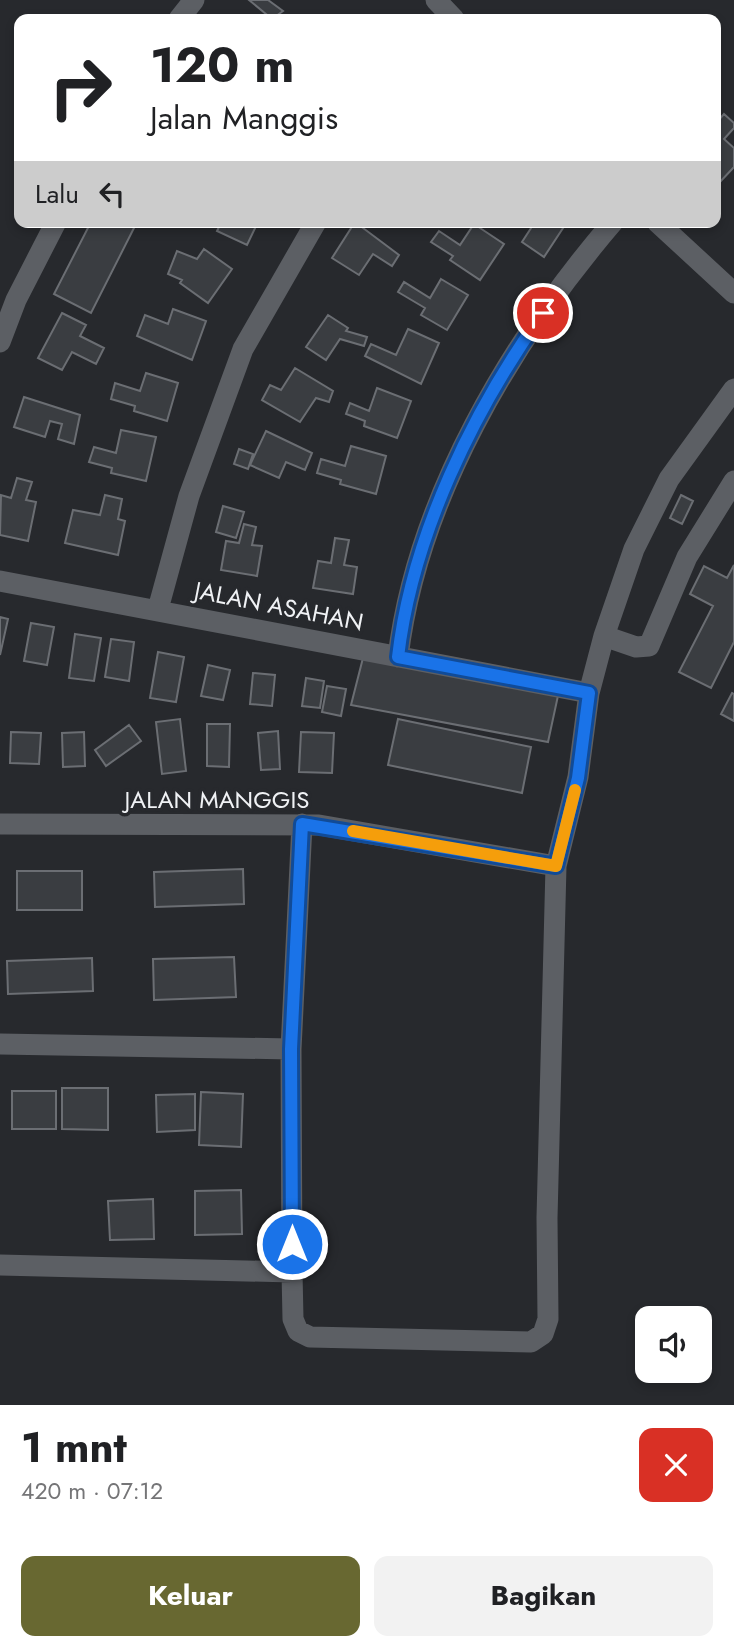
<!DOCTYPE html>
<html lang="id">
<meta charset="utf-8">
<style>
body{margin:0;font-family:Jost,sans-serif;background:#f2f2f2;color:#202124;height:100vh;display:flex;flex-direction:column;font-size:26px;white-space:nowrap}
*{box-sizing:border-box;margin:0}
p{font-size:23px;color:#757577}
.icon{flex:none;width:38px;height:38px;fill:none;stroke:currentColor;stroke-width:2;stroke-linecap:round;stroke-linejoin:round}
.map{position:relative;height:1405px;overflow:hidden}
.details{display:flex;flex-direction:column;background:#fff;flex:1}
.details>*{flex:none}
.guide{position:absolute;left:14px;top:14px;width:707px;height:214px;border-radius:14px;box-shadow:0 4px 10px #0003;background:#fff;color:#202124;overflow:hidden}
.fabs{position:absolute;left:635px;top:1306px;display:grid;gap:14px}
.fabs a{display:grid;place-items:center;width:77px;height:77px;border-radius:14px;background:#fff;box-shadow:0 4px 10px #0003;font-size:35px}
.pin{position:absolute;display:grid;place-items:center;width:60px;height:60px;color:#fff;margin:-30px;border:4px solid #fff;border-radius:50%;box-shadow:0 2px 7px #0007}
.me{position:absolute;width:77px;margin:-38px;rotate:0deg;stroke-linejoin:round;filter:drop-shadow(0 0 5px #0008)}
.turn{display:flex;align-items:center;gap:24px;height:147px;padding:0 21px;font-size:32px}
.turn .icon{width:91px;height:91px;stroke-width:2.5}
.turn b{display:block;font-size:49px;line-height:60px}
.then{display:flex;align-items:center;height:66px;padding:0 21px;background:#0003;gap:14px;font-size:26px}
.round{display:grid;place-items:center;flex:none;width:74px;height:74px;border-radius:14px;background:#f2f2f2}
.head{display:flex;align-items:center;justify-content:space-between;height:119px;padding:0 21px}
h1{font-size:42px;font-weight:700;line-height:52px}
.primary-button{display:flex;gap:14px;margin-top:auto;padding:14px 21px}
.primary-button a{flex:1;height:80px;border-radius:14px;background:#686831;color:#fff;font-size:28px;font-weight:700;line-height:80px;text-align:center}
.primary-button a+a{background:#f2f2f2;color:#202124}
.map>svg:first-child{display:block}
.building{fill:#3a3d41;stroke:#6b6e73;stroke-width:2}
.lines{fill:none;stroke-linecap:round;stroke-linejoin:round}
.minor{stroke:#5c5f64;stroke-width:21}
.route-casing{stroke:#114b97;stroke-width:18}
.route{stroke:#1a73e8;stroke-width:12}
.slow{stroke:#f59e0b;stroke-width:12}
.labels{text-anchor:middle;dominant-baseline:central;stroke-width:7;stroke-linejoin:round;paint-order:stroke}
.street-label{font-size:24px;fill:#f0f2f5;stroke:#27292d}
</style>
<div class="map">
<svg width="734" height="1405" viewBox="0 0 734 1405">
<rect width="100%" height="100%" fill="#27292d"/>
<!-- building -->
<path class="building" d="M249,0h19l15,11 -11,8z
M724,114l10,9v5l-10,11 10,9v19l-15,16 -3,-3v-57z
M91,222h46l-46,91 -37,-19z
M208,222h50l-11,23 -30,-14 2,-4z
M355,222l44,33 -7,11 -19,-12 -14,21 -27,-17z
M535,222h32l-23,35 -22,-15z
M474,224l30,20 -24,36 -30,-20 3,-4 -22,-14 8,-11 21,14z
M204,249l28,20 -24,34 -28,-20 2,-3 -14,-6 9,-23 20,8z
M441,279l27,16 -21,35 -26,-15 4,-7 -27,-16 6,-10 26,16z
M173,309l33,12 -14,39 -55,-24 8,-21 23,9z
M62,313l24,12 -6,11 24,12 -8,16 -24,-12 -10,18 -24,-12z
M328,315l20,13 -2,3 21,6 -3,9 -24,-7 -14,21 -20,-13z
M408,329l31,14 -18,41 -56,-28 6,-12 25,11z
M295,368l38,23 -4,11 -13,-4 -16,24 -38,-22 8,-15 11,5z
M146,373l32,10 -11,38 -33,-10 1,-5 -24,-7 4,-16 25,8z
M377,388l34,13 -14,37 -33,-12 1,-5 -19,-7 4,-11 19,8z
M24,397l56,18 -6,29 -16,-5 4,-15 -12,-3 -5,16 -31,-10z
M121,430l35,7 -10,44 -35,-8 1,-5 -23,-6 5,-15 22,6z
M266,431l46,22 -7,17 -19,-8 -7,16 -29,-13z
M351,446l35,10 -10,38 -36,-10 1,-4 -24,-7 4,-14 24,7z
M239,449l14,5 -5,15 -14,-5z
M17,478l15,4 -6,18 10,2 -8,39 -28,-6 1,-40 10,3z
M105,495l17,4 -4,20 7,2 -7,34 -53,-12 8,-33 27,5z
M681,495l12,6 -11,23 -12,-6z
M223,506l21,6 -8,26 -20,-6z
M244,524l12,3 -4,18 10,1 -5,30 -36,-6 5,-29 13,2z
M335,538l14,2 -5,25 13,2 -4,27 -40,-6 5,-27 13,2z
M734,565v77l-23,46 -32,-16 34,-66 -23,-12 14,-28 23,12z
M0,617l8,2 -8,36z
M31,623l23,4 -7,38 -23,-4z
M75,634l26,4 -7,43 -25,-3z
M111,639l23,3 -5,39 -24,-4z
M158,652l26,5 -8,45 -26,-4z
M364,654l195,37 -11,51 -197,-37z
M208,665l22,5 -7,30 -22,-4z
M253,673l22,2 -3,31 -22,-2z
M306,678l18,3 -4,27 -18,-2z
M327,686l19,3 -5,27 -19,-4z
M732,693l2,1v27l-13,-7z
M180,719l6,52 -24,3 -6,-52z
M398,719l133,28 -9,46 -134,-28z
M207,724h23l-1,43 -22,-1z
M129,725l12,16 -35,25 -11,-16z
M278,731l2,38 -19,1 -3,-37z
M11,732l30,1 -2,31 -29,-1z
M84,732l1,34 -22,1 -1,-34z
M301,732l33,1 -2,40 -33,-1z
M243,869l1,35 -89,3 -1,-35z
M17,871h65v39h-65z
M234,957l2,40 -82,3 -1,-41z
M92,958l1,33 -85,3 -1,-33z
M62,1088h46v42l-46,-1z
M12,1091h44v38h-44z
M201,1092l42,2 -2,53 -42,-2z
M195,1094v36l-38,2 -1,-37z
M241,1190l1,44 -47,1v-44z
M153,1199l1,40 -44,1 -2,-39z"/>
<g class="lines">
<!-- minor -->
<path class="minor" d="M436,0l18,19
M179,19l15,-19
M657,222l77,71
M0,342l16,-42 40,-78
M0,581l589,112
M158,609l31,-113 54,-147 73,-127
M604,636l32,11 13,-1 38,-89 47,-76
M398,657c19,-158 113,-316 215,-435
M0,824l319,1 237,41
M302,824l-11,225 1,223 1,47 5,12 12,6 221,5 12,-8 5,-15 -1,-101 9,-352 22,-89 11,-84 15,-57 30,-87 35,-70 65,-90
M0,1044l291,5
M0,1265l292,7"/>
</g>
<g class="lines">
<defs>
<path id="route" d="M292,1244l-1,-195 11,-225 254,42 22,-88 11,-85 -191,-36c14,-121 75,-246 145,-344"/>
</defs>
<!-- route casing -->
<use href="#route" class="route-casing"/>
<!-- route -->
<use href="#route" class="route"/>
<!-- slow -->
<path class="slow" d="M353,831l203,35 19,-76"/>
</g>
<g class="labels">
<!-- street labels -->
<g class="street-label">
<text transform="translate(279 606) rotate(11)">JALAN ASAHAN</text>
<text x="217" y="799">JALAN MANGGIS</text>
</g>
</g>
</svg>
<div class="fabs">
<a><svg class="icon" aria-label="sound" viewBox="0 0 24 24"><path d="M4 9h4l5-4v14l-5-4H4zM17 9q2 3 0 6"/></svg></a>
</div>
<div class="pin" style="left:543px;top:313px;background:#d93025"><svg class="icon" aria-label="arrive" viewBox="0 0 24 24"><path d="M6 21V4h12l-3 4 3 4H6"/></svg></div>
<svg class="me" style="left:292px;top:1244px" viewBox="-20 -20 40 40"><circle r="17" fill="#1a73e8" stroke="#fff" stroke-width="3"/><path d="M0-11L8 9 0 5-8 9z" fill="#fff"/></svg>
<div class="guide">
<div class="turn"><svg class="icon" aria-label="right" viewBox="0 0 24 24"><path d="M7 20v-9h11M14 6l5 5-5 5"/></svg><div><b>120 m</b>Jalan Manggis</div></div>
<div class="then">Lalu<svg class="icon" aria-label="left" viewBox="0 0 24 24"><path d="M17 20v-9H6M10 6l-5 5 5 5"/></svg></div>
</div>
</div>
<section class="details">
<div class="head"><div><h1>1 mnt</h1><p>420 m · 07:12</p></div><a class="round" style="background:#d93025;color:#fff"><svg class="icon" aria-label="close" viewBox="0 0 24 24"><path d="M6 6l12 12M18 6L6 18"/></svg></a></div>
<div class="primary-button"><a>Keluar</a><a>Bagikan</a></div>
</section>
